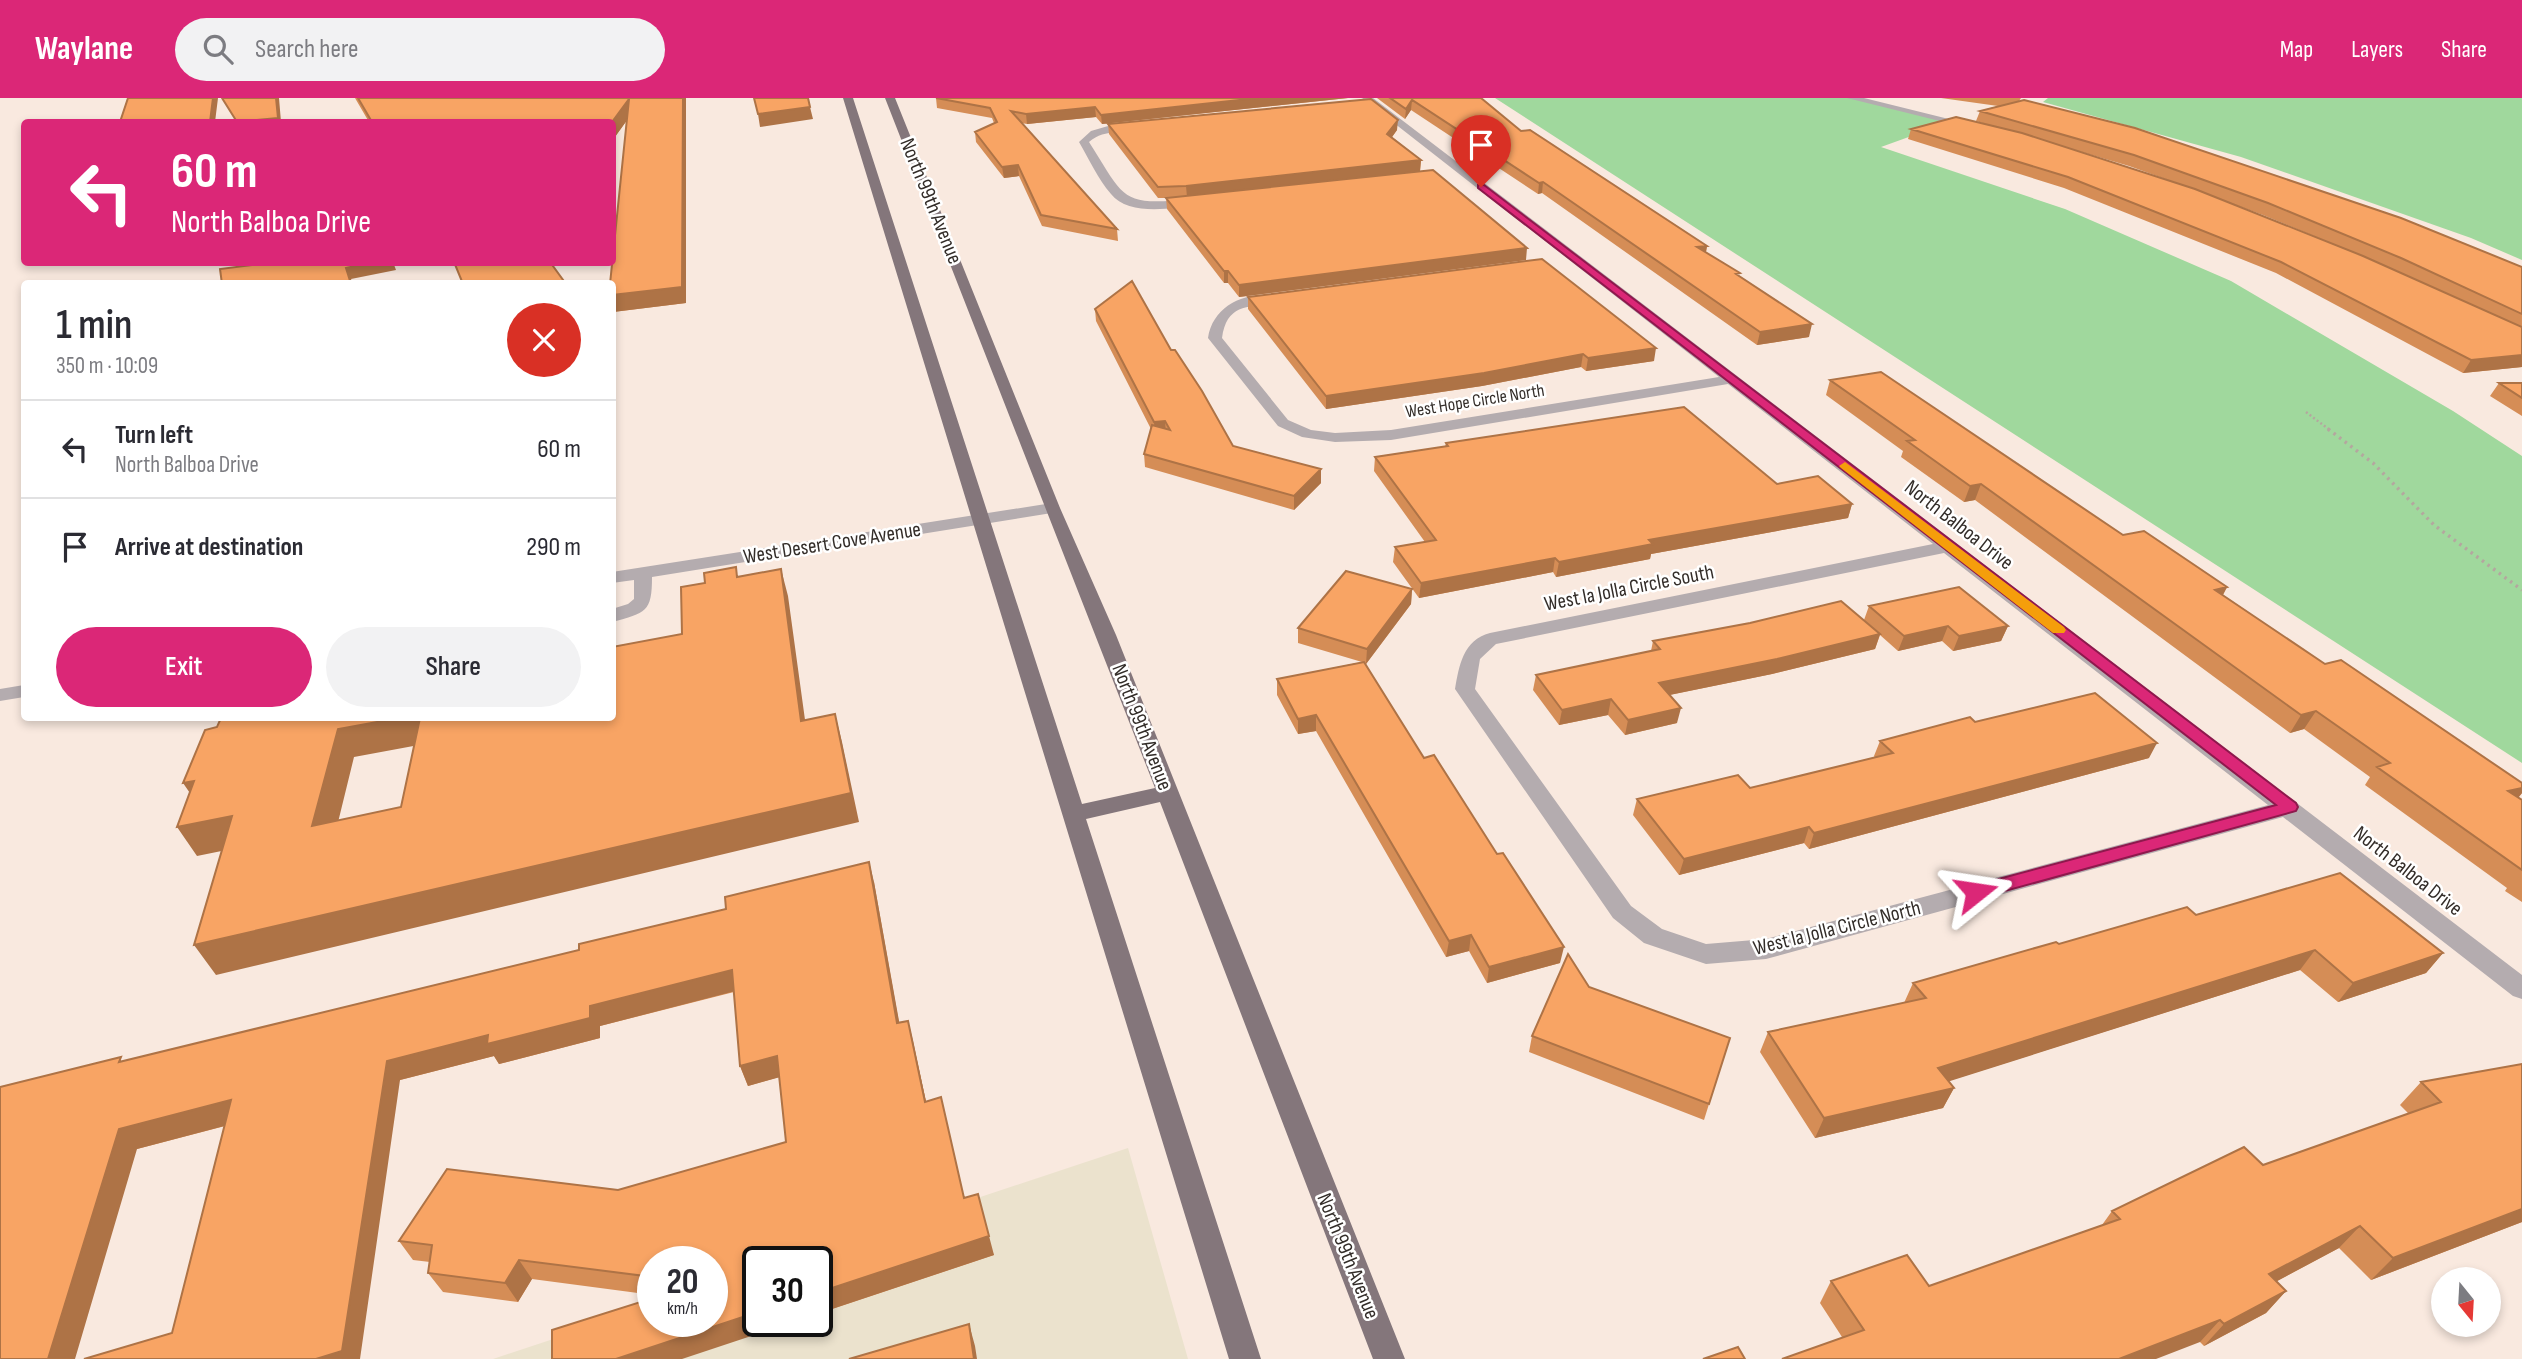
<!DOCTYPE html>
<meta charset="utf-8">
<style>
body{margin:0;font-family:"Sofia Sans Condensed",sans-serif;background:#f2f2f3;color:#2b2b33;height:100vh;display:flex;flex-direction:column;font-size:26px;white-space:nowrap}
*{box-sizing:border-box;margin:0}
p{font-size:23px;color:#7c7c81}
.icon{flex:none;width:38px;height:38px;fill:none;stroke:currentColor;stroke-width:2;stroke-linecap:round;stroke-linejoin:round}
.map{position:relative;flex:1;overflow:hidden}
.side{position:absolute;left:21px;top:182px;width:595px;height:441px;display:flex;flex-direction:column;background:#fff;border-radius:7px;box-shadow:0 4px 10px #0003}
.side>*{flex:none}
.top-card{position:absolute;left:21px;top:21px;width:595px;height:147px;border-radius:7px;box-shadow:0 4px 10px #0003;background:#db2777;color:#fff;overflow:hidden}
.needle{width:46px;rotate:162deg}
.controls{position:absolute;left:2431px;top:1169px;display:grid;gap:14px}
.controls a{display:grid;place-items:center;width:70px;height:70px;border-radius:50%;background:#fff;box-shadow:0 4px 10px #0003;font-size:35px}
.speed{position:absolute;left:637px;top:1148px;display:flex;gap:14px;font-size:35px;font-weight:700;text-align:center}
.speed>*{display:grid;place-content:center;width:91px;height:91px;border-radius:50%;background:#fff;box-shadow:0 4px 10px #0003;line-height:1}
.speed small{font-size:18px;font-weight:400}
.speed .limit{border:4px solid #111;border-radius:10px;background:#fff;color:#111}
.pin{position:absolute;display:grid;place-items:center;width:60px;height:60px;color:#fff;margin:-72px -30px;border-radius:50% 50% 50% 0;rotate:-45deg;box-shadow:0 0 7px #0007}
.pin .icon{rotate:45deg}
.me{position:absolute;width:77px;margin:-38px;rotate:75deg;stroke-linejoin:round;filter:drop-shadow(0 0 5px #0008)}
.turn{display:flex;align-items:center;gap:24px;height:147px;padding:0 35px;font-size:32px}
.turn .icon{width:91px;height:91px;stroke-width:2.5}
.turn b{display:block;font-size:49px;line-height:60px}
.round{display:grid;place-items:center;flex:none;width:74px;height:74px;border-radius:37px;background:#f2f2f3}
.head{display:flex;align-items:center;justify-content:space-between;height:119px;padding:0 35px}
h1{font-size:42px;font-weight:600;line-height:52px}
.button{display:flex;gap:14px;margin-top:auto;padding:14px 35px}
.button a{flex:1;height:80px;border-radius:42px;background:#db2777;color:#fff;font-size:28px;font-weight:600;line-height:80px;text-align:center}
.button a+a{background:#f2f2f3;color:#2b2b33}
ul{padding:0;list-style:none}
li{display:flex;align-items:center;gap:21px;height:98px;padding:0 35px;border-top:2px solid #e1e1e2}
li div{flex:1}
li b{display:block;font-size:26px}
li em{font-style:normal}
header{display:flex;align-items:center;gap:42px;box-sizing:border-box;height:98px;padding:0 35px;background:#db2777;color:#fff}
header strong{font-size:33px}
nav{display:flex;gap:38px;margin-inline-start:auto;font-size:24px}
.search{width:490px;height:63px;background:#f2f2f3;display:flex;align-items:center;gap:18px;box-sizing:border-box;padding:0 24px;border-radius:38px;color:#7c7c81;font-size:26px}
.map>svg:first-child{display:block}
.medical{fill:#ebe2cd}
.green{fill:#a0d89d}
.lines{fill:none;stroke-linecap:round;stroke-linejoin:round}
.path-far1{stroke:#b4a79f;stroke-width:2.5;stroke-dasharray:2 2.5;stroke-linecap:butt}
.path{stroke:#b4a79f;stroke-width:3.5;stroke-dasharray:2.5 4.5;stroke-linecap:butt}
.minor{fill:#b4acaf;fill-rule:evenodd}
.major{fill:#84767b;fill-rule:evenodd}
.wall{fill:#d58d56;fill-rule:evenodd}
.shaded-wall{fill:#ae7346}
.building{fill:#f8a464;stroke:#ae7346;stroke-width:2}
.route{fill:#db2777;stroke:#8e194d;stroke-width:2}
.slow{fill:#f59e0b}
.labels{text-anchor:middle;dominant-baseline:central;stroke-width:5;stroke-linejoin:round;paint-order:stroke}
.far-street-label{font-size:18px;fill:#332d29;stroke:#fff}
.street-label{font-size:21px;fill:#332d29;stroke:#fff}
</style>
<header>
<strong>Waylane</strong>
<div class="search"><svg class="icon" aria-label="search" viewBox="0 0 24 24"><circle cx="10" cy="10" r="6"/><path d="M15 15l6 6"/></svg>Search here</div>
<nav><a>Map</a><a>Layers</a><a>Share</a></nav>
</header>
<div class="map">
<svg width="2522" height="1261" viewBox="0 0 2522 1261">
<rect width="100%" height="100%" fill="#f9e9df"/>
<!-- medical -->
<path class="medical" d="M1128,1050l60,211h-695l160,-53v15h164v-59h-32z"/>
<!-- green -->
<path class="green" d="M1495,0h357l101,23 -72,26 184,62 166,72 222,130 69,45v307z
M2048,0h474v162l-51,-22 -230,-81 -198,-55z"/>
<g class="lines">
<!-- path-far1 -->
<path class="path-far1" d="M2306,314l25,19"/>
<!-- path -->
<path class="path" d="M2328,331l45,34 61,62 88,65"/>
<!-- minor -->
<path class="minor" d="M1362,0h11l1149,877v24l-9,-3 -230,-179 -517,142 -60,5 -62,-21 -31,-25 -158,-229c4,-23 8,-49 35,-56l443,-89 -205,-160 -337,56 -56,2 -33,-5 -24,-11 -70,-88c5,-34 40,-48 72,-42v6c-29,6 -53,-1 -58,36l66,82 23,10 24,3 56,-3 328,-53zM1944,455l324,252 -502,134 -60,5 -44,-15 -31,-23 -156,-217 5,-30 16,-15z
M1847,0h17l113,28 -5,3z
M1115,26l22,-1 5,3c-16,10 -36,1 -53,16 37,58 31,64 103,57l6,3 -2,2c-23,5 -68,12 -85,-10 -13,-15 -22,-35 -32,-52l12,-11z
M1052,405l8,5 -2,4 -406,65c0,35 -6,36 -40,45v-13l16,-5 6,-5v-19l-22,3v-11z
M24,587v12l-24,4v-12z"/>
<!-- major -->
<path class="major" d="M843,0h10l229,706 73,-16 -270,-690h10l165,410 56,127 289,724h-32l-213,-557 -74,17 175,540h-32z"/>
</g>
<!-- wall -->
<path class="wall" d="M355,0h331v205l-73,9 -1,-28 15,-164 -15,21v-19h-243z
M936,0h412l-246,26 -6,-7 -69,7 -6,-1 96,106 1,12 -76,-15 -23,-50 -15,2 -28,-36 -1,-10 19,-9 -2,-5 -55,-10z
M1377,0h104l40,33 186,115 -1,6 33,24 70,61 -52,8 -215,-152 -4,1 -127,-84 -6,9z
M1941,0h80l-2,3 503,166v100l-59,6 -187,-100 -212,-85 -156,-49 3,-10 88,-1 -23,-7 4,-10 18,-5zM2058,47l71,21 59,21zM2203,95l60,22 63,26z
M1108,26l289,6 -5,7 29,23 -1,11 106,89 -287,37 -11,-14h-4l-57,-74 -1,-11h2h-10l-49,-64z
M1248,199l406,64 -68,10 -5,-4 -99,19 -156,23 -78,-100z
M1095,211l76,41 62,96 88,37 -27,27 -149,-43 -1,-13 7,-25 -55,-108z
M1830,282l293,155 104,52 -4,8 102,69 197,129 -4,5 4,2v102l-17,-11 2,-3 -142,-103 5,-8 -66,-48 -14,4 -315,-233 -11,2 -63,-45 2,-6 -77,-56z
M2499,285h23v33l-32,-20z
M1446,345l331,41 75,20 -4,14 -197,36 -1,5 -94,18 -3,-5 -134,26 -26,-36 2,-15 30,-5 -51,-71 1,-14 70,-10z
M1412,491l-1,15 -45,60 -2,-1 60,95 136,205 -73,20 -18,-32 -23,6 -130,-226 -18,3 -21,-39v-16l85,-17 -64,-19v-15z
M1869,508l139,20 -7,15 -48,10 -11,-10 -44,10 -18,-16 -5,14 -103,25 -103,21 8,28 -52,12 -17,-20 -49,10 -26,-35 3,-15 115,-24 2,-10 211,-21z
M1975,624l174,36 -340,91 -5,-6 -125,32 -46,-60 4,-16 113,-11 125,-30 -1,-2 6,-15z
M874,784l25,141 9,-2 18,80 38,97 30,57 -177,59v-52l-105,59v-59h-59v33l-121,-16 -14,23 -75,-10 -15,-19 2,-11 -17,-2 -14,-19 219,-51 168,-48 -7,-65 -31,9 -8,-20 -6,-74 -134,34v12l-101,26 -5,-8 -94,24 -228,253 53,-207 -88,23 -13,-88z
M2196,817l247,38 -17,20 -88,29 -38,-32 -352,111 6,7 -11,20 -128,30 -55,-86 8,-20 136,-29 9,-20 146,-39z
M1589,889l120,117 -5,16 -175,-68 3,-16z
M2522,966v158l-151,58 -32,-32 -62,33 9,10 -20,22 -62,33 -4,-4 -358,-5 -22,-34 11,-22 98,5 173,-61 10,-14 151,-46 146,-51 -9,-9 21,-23z"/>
<!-- shaded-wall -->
<path class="shaded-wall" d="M213,0h5l-3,24h-5z
M276,0h3l2,24h-40z
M683,0h3v205l-73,9 -1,-17z
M1258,0h90l-246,26 -1,-9z
M629,1l4,13 -21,29v-19z
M1412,2l-1,10 -6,9 1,-10z
M810,9l3,12 -53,8 -2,-13z
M1095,9l1,10 -69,7 -1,-10z
M1398,22l-1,10 -10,14v-10z
M1421,62l-1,11 -233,26 -1,-11z
M1018,67l1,11 -15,2 -2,-11z
M1543,84l-1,11 -4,1 1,-11z
M1707,148l-2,11 -8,-10z
M1527,150l-1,12 -287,37v-12z
M373,164h20l3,8 -45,9 2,5h-2l-5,-16z
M1224,173h4v12h-4z
M1812,226l-3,13 -52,8 3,-13z
M1656,250l-2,13 -68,10 2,-13z
M1583,256l-2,13 -99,19 -156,23v-13z
M2522,257v12l-59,6 8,-13z
M1165,323l1,13 -11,2 -1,-14z
M1321,371v14l-27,27v-14z
M1981,386l-6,16 -11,2 6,-16z
M1852,406l-4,14 -197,36 -1,5 -94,18 3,-15 90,-22z
M1555,460l-2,14 -134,26 2,-15z
M781,471l7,27 21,153 -8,-28z
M2227,489l-9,17 -3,-14z
M1412,491l-1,15 -45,60 1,-15z
M1948,528l-6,15 -44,10 6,-15z
M2008,528l-7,15 -48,10 6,-15z
M1880,536l-5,15 -103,25 -117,24 4,-15z
M1611,601l-3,16 -49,10 3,-15z
M1681,610l-4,15 -52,12 3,-15z
M2316,613l-12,18 -14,4 11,-18z
M835,616l7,28 17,80 -643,153 -22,-30z
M1316,617v16l-18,3v-15z
M399,620h23l13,24 -81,15 -24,98 -18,-29 26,-97z
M2157,645l-8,15 -340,91 5,-16z
M194,683l9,31 -20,-29z
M2522,690v5l-9,11 -5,-13z
M232,718l19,29 -54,11 -20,-29z
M1809,729l-5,16 -125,32 5,-16z
M869,764l5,20 29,161 -6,-20z
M1471,837l-2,16 -23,6 3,-16z
M1564,849l-4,16 -73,20 2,-16z
M2315,852l-15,20 -372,118 10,-20z
M2443,855l-17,20 -88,29 15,-19z
M732,872l7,20 -139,36v12l-101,26 -5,-8 -94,24 -40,279h-44l71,-298 203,-55z
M908,923l5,20 17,80 -5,-19z
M777,958l7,20 -36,10 -8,-20z
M1954,990l-11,20 -128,30 9,-20z
M231,1002l16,20 -110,29 -62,210h-27l71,-230z
M2522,1111v13l-151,58 22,-22z
M2360,1128l-21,22 -90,48 20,-22z
M989,1138l5,19 -177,59v-21z
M519,1162l13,19 -14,23 -13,-19z
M2286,1193l-20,22 -62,33 20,-22z
M758,1214v9h38l-114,38h-66z
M2220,1222l-20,22 -44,17h-37z
M969,1226l6,22 2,13h-3z"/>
<!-- building -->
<path class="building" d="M128,0h85l-3,24h-90z
M222,0h54l2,20 -41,4z
M358,0h325l-1,189 -70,8v-11h-2l19,-185 -17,23h-240z
M754,0h54l2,9 -52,7z
M936,0h322l-157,17 -6,-8 -69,7 -15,-3 106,118 -76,-14 -23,-50 -16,2 -27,-35 22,-10 -7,-14z
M1390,0h91l40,33 9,-1 177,116 -10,1 43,26 -4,1 76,50 -52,8 -217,-150 -4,1 -127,-83 -6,9z
M1371,1l27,21 -11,14 34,26 -235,26 -28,1 -50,-63z
M2024,2l111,28 266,90 121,49v47l-121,-56 -133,-55 -134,-48 -154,-44z
M1956,19l66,16 173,56 168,67 159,71v28l-51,5 -190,-98 -213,-85 -157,-48z
M1433,72l94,78 -288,37 -11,-14h-4l-58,-73z
M1542,161l114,89 -68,10 -5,-4 -99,19 -158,23 -78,-99z
M276,164h97l-27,6 5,16h-129l-2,-15z
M454,164h96l16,22h-103z
M1132,183l39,69h4l27,41 31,55 88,23 -27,27 -150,-42 8,-29 18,5 -5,-9 -11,1 -59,-113z
M1881,274l242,163 21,-4 83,56 -12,3 110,74 16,-4 181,123v5l-14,3 14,9v70l-145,-103 13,-4 -74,-52 -15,4 -320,-231 -11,2 -63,-45 8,-1 -85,-60z
M2499,285h23v15z
M1684,309l93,77 41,-8 34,28 -203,36 4,4 -94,18 -4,-4 -134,25 -26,-36 41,-7 -61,-83 73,-11 -2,-3z
M736,469l1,10 44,-8 20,152 34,-7 16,79 -657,152 38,-129 -55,11 17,-46 -11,2 22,-53 12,-3 4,-9h178l-61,11 -26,97 89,-19 19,-89h192v-71l70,-13 -1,-47 24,-4 -1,-10z
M1346,473l66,18 -45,60 -69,-21z
M1959,489l49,39 -49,10 -11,-10 -44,10 -35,-30z
M1841,503l39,33 -103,25 -118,24 22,25 -53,12 -17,-21 -49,11 -26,-35 124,-26 -7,-8 97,-18z
M1364,564l60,96 10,-3 63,99 6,-1 61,94 -75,20 -18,-32 -22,6 -133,-226 -18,4 -21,-40z
M2095,595l62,50 -343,90 -5,-6 -125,32 -47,-60 101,-24 12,13 143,-35 -13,-12 90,-24 5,5z
M869,764l28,161 11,-2 17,81 16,-5 23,101 14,-4 11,42 -172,57v-31h-59v50l-142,47h-64v-29l101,-32v23h59v-59h-59v15l-134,-17 -14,23 -77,-10 4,-28 -33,-4 48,-72 171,21 168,-48 -9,-86 -37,10 -8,-96 -142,36v12l-103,26 1,-9 -101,26 -45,290 -26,8h-232l88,-26 59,-233 -112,29 -71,230h-48v-272l121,-30 -2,5 460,-112v-6l147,-35 -1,-12z
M2340,775l103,80 -90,30 -38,-33 -377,118 16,20 -130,30 -56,-86 158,-34 -13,-15 143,-41 3,2 128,-37 9,8z
M1568,856l21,33 141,51 -21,66 -177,-68z
M2522,966v145l-129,49 -33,-32 -91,48 17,17 -62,33 -4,-4 -101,39h-337l82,-29 -33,-49 76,-26 22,31 191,-67 -8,-8 132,-64 19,18 178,-63 -20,-20z
M969,1226l5,35h-125z
M1738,1249l7,12h-42z"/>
<!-- route -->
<path class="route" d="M1478,87h6l812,618 2,4 -2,4 -320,88 -7,-2 -2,-5 2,-5 7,-2 300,-80 -798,-617z"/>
<!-- slow -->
<path class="slow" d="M1845,364l219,165 2,3 -2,3h-11l-212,-165 -2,-2z"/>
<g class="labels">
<!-- far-street labels -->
<g class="far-street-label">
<text transform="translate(1475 303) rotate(-9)">West Hope Circle North</text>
</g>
<!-- street labels -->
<g class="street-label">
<text transform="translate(931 103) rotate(68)">North 99th Avenue</text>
<text transform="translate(1959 427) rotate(38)">North Balboa Drive</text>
<text transform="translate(832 445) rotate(-9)">West Desert Cove Avenue</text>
<text transform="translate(1629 490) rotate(-11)">West la Jolla Circle South</text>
<text transform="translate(1142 629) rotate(69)">North 99th Avenue</text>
<text transform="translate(2408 773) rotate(38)">North Balboa Drive</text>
<text transform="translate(1837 830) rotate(-14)">West la Jolla Circle North</text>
<text transform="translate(1348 1158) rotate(68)">North 99th Avenue</text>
</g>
</g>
</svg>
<div class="controls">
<a><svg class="needle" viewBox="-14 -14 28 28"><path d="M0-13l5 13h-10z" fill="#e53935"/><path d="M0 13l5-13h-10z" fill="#7c7c81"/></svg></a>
</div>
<div class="speed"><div>20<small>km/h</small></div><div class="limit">30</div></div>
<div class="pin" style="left:1481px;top:89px;background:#d93025"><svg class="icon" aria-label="arrive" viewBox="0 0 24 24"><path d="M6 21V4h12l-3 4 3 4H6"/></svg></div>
<svg class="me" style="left:1976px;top:794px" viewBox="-20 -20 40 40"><path d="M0-17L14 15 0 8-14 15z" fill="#db2777" stroke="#fff" stroke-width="4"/></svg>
<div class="top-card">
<div class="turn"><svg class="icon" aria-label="left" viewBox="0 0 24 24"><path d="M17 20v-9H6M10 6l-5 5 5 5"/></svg><div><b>60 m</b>North Balboa Drive</div></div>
</div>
<section class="side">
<div class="head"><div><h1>1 min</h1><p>350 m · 10:09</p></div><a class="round" style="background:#d93025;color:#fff"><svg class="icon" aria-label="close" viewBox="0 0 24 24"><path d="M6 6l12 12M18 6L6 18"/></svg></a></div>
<ul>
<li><svg class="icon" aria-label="left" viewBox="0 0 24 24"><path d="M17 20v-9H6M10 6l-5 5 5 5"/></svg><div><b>Turn left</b><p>North Balboa Drive</p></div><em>60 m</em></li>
<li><svg class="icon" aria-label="arrive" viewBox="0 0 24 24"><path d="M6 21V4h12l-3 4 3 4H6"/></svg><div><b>Arrive at destination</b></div><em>290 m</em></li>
</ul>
<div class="button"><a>Exit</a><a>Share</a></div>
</section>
</div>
